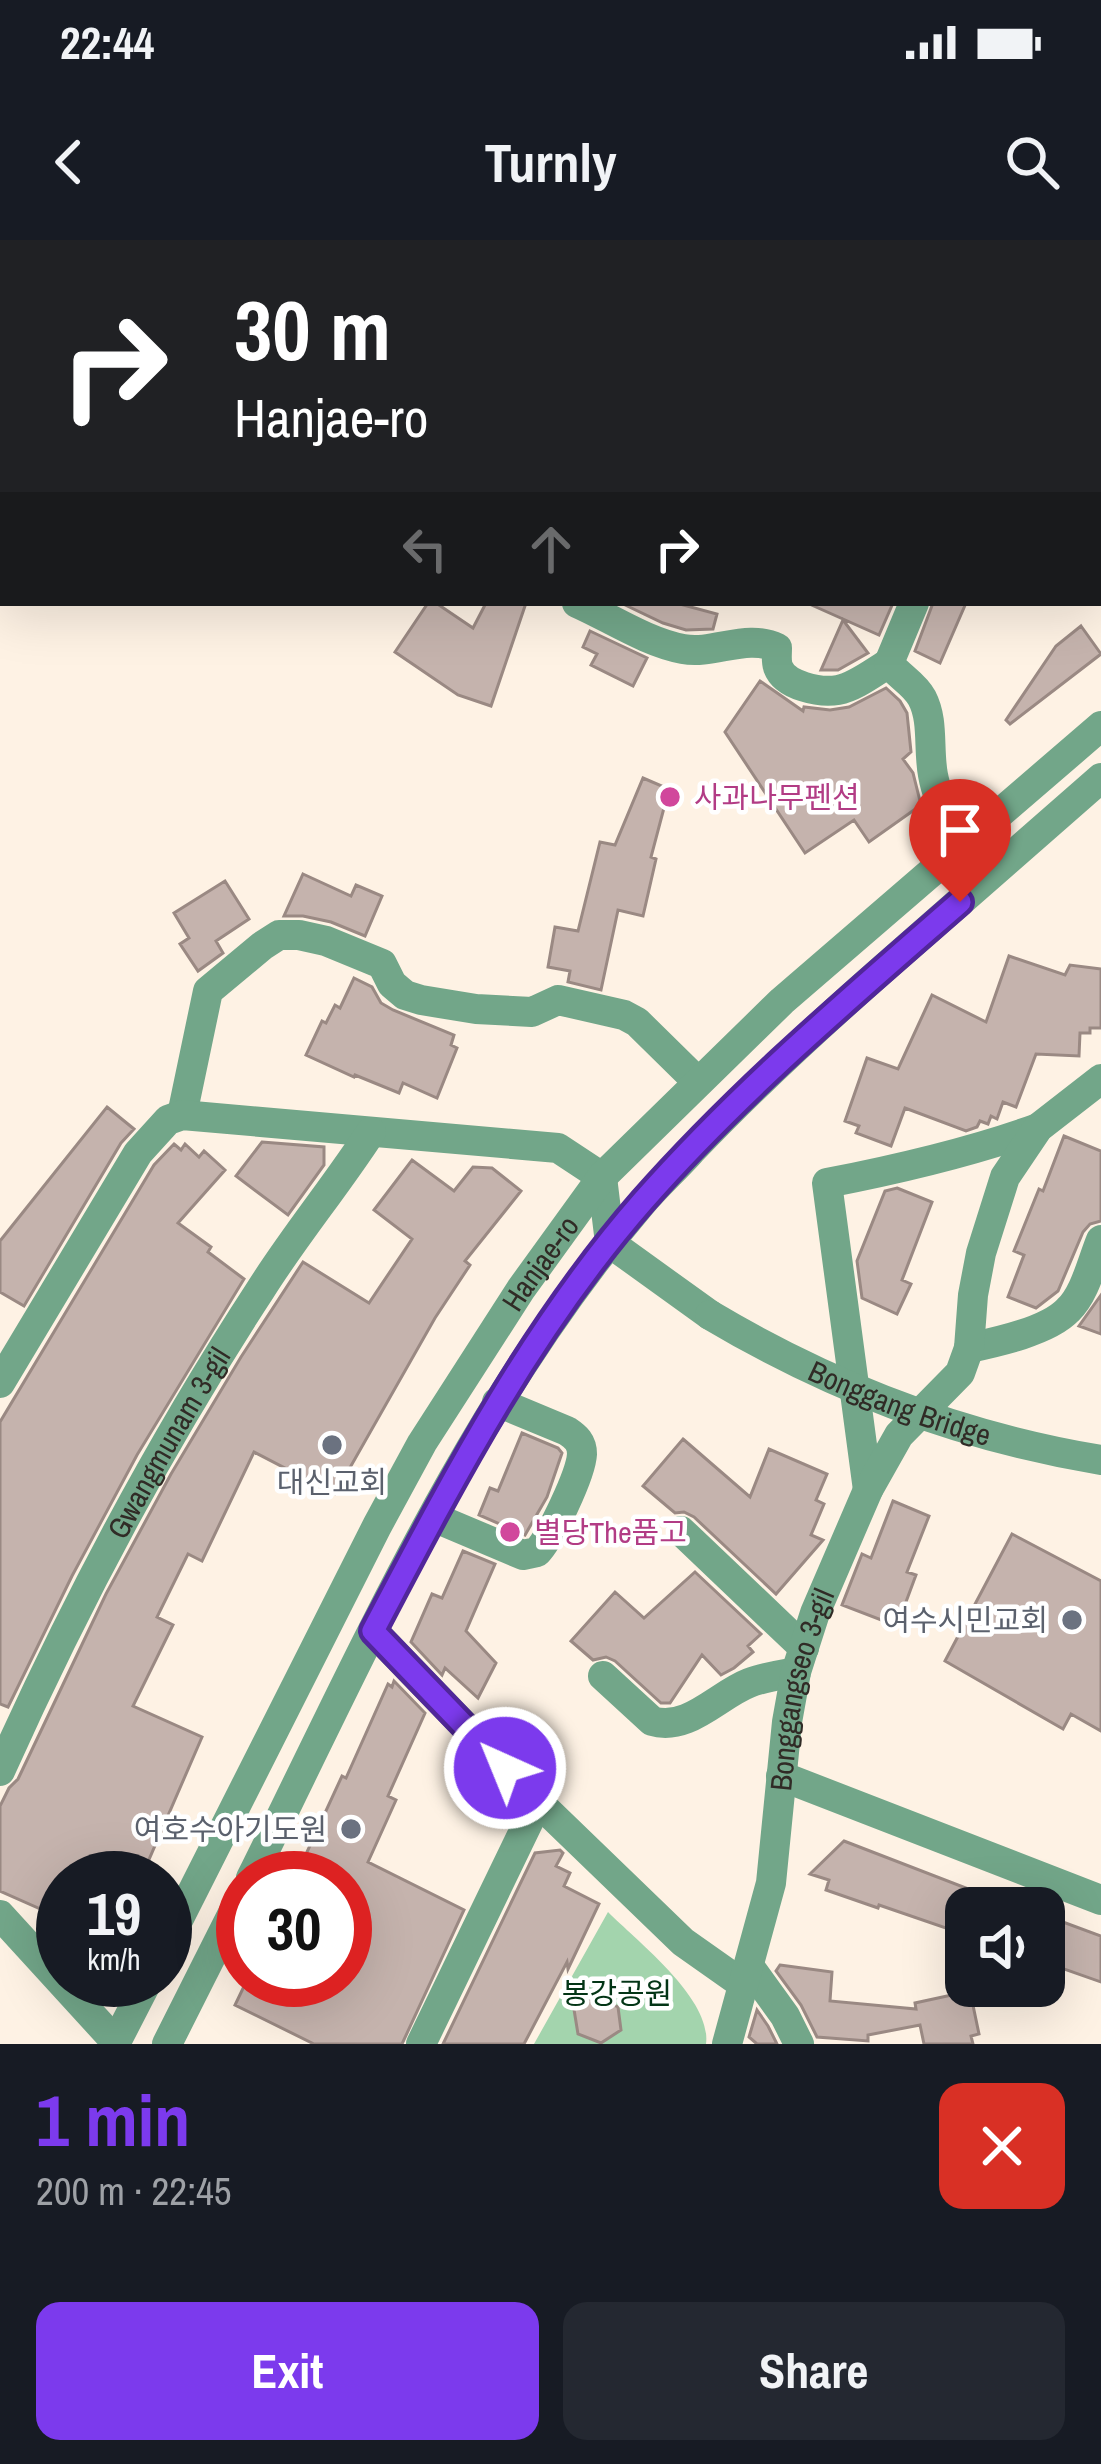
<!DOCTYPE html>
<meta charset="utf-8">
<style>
body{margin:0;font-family:"Archivo Narrow","Noto Sans KR",sans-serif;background:#242831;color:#f1f3f6;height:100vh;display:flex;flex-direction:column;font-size:45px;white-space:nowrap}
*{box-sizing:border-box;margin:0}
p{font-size:39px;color:#9ea1a6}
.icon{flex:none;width:66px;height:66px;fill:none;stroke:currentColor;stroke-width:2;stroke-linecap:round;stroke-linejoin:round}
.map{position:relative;height:1804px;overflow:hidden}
.sheet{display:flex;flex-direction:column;background:#171b24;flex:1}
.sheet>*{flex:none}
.banner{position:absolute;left:0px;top:0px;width:1101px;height:366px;box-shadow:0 12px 48px #0002;background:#202124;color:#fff;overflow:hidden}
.controls{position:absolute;left:945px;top:1647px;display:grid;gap:24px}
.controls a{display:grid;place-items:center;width:120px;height:120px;border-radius:24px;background:#171b24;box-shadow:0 12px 48px #0002;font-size:60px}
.speed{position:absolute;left:36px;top:1611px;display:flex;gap:24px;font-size:60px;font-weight:700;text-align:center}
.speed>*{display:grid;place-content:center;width:156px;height:156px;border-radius:50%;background:#171b24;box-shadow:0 12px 48px #0002;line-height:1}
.speed small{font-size:30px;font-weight:400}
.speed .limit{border:18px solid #d22;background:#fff;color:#111}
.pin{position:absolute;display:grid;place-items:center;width:102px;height:102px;color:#fff;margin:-123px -51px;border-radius:50% 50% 50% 0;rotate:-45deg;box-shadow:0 0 12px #0007}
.pin .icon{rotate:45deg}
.me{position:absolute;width:132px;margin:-66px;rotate:316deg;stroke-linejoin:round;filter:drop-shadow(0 0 9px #0008)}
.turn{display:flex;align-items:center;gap:42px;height:252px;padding:0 36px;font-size:54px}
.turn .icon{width:156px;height:156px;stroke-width:2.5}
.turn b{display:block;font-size:84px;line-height:102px}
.lanes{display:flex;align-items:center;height:114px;padding:0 36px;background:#0003;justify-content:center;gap:60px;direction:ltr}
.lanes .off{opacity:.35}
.round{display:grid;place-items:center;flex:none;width:126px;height:126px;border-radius:24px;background:#242831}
.head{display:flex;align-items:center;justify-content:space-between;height:204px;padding:0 36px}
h1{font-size:72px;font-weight:700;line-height:90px;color:#7c3aed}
.primary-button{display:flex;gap:24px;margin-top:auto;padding:24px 36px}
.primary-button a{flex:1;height:138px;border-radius:24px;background:#7c3aed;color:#fff;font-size:48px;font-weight:700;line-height:138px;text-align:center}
.primary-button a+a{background:#242831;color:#f1f3f6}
.status{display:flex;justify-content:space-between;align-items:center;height:84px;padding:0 60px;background:#171b24;direction:ltr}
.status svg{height:33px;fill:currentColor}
header{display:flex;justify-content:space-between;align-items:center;height:156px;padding:0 36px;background:#171b24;font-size:54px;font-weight:700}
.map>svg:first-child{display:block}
.green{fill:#a3d4ad}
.building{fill:#c5b3ad;stroke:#9a8983;stroke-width:3}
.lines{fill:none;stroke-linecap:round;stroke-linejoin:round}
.minor{stroke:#72a689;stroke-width:30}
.minor-bridge{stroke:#72a689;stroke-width:30}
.route-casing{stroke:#51269a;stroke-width:30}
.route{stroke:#7c3aed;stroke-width:21}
.hotel-dot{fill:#d1479c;stroke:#fff;stroke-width:4.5}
.worship-dot{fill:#6b7280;stroke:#fff;stroke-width:4.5}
.labels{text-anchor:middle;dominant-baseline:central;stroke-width:9;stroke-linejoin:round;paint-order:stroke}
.hotel-label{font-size:30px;fill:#b23c85;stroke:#fff;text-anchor:start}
.street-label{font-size:30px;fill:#302b26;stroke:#fff}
.worship-label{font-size:30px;fill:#5b616d;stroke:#fff;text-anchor:end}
.park-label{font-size:30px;fill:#033516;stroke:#fff}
</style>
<div class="status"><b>22:44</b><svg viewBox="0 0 49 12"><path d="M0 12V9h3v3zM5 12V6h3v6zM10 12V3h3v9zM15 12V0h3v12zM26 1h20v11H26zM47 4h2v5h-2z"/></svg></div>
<header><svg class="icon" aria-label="back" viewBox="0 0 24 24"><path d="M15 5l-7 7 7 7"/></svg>Turnly<svg class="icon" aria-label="search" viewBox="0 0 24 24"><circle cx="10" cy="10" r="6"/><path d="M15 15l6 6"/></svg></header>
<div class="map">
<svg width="1101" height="1804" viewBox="0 0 1101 1804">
<rect width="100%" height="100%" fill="#fef2e4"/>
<!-- green -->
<path class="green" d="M608,1672c30,30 104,87 98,132h-172z"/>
<!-- building -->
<path class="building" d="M428,363h8l37,25 13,-25h40l-35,103 -33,-11 -63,-43z
M621,363h55l41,11 -4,15 -27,1 -23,-7z
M807,363h86l-14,32z
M933,363h33l-26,60 -25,-12z
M843,380l25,33 -30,17h-17z
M1081,386l20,28 -91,70 -4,-4 50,-74z
M590,391l57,27 -14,28 -42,-21 6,-11 -14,-7z
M760,441l43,30 1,-4 26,3 19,-3 37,-19 14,13 7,12 4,39 -8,7 10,14 8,32 -52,37 -15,-22 -49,33 -80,-121z
M643,538l26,11 -18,68 5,2 -13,57 -25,-6 -17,80 -33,-8 2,-11 -22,-4 7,-40 23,4 22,-89 15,3z
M303,634l48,22 5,-11 26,11 -17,40 -34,-14 -28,-6h-19z
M225,641l24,38 -33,22 7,12 -25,18 -18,-27 9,-6 -15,-25z
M1009,716l56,19 5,-10 31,4v59h-11v5h-10l-1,23 -43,-2 -20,53 -13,-5 -6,17 -6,-3 -3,8 -8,-3 -3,6 -11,4 -61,-23 -14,38 -35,-13 3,-7 -14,-5 22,-63 31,11 34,-74 54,27z
M354,738l18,9 9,16 12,7 61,25 -3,10 6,3 -20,50 -34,-15 -4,10 -44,-18 -1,2 -48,-22 16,-34 4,2 9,-18 5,3z
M107,867l27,22 -13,14 -97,163 -24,-14v-51z
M1064,896l37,15v70l-11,3 -7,8 -25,59 -22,17 -28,-11 16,-42 -10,-4 25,-62 4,2z
M262,902l62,5v18l-36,50 -52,-39z
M174,904l7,6 4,-6 14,13 5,-6 21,19 -47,53 33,24 -3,5 36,27 -107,176 -65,121 -64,131 -8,-3v-282l154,-257z
M412,920l42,31 19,-24 19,1 29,23 -56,70 5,4 -35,53 -100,176 -81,-42 -52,109 -14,-7 -31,63 16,8 -40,81 69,31 -61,141h-78v41l-63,-28v-85l9,-18 9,-9 88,-185 65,-120 70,-117 62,-95 66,41 43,-64 -38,-29z
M897,948l35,14 -30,78 9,4 -14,30 -35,-16 -5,-37 28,-70z
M1101,1055v39l-22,-8z
M522,1193l36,15 4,5 -15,44 -22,38 -46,-20 11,-27 8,3z
M683,1199l67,58 19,-48 58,25 -11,26 8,4 -13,31 12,5 -47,54 -82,-77 -10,-5 -9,1 -32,-27z
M893,1261l36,15 -22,56 9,3 -19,51 -55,-21 20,-51 9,4z
M1012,1294l89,47v150l-30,-17 -8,15 -118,-68z
M463,1311l32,13 -29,67 30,32 -18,35 -33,-30 -3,7 -31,-33 21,-48 10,4z
M695,1332l66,62 -13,12 5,6 -19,16 -13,7 -19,-20 -32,48h-9l-46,-42 -9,-4 -13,3 -22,-19 44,-49 29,26z
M394,1441l31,32 -37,83 8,4 -28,62 96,48 -62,134h-88l-79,-39 12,-25h98v-102h-50l47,-102 4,2 42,-94 4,3z
M844,1601l122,47v47l-87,-30 -1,3 -52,-18 3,-10 -19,-6z
M560,1610l3,3 -7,13 14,7 -6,13 35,18 -31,65 -1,-7 -43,82h-81l92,-191z
M1044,1675l57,21v46l-57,-20z
M780,1725l52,7 -2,29 86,8 -1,-6 55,-12 9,43 -8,2 2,8h-49l-4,-19 -52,10v6l-51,-4 -16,-32 -25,-34z
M570,1745l48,22 3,23 -20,13 -23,-9z
M757,1770l11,16 9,18h-20l-8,-7z"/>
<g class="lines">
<!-- minor -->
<g class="minor">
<path d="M1098,183l3,-3"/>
<path d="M577,363c34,15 69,39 106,46 31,6 64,-16 94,-1 0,6 -1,13 1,19 7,19 42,26 60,23 17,-3 36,-18 51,-27"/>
<path d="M914,363l-25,60c9,13 25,20 33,35 12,23 6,51 11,77 4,24 18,49 27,72"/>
<path d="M182,875l26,-124 54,-45 17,-11h20l27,6 56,23 10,20 13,11 16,5 55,9 56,3 26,-12 66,15 13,7 61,60"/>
<path d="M969,1108c28,-6 79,-17 99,-38 17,-16 24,-48 33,-70"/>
<path d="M0,1143l138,-230 30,-33 14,-5 376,33 44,29 8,66 100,72"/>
<path d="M868,1250l-41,-307c72,-14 142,-30 211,-55"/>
<path d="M433,1277l90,38 14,-3c14,-15 44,-78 45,-98 0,-12 -6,-17 -15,-23l-70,-29"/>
<path d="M681,1291l123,117"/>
<path d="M373,1391l165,171 -117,242"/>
<path d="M603,1436l49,45c36,11 66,-26 97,-38 15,-6 31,-8 47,-11"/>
<path id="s1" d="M0,1531c75,-167 161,-329 261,-482 34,-54 75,-103 110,-157"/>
<path d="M781,1536l320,124"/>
<path d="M538,1562l145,140 61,43"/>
<path d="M251,1638c115,-232 221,-475 390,-674 16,-19 34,-35 50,-53 61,-64 125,-123 191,-181 73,-64 146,-128 219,-192"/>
<path d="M0,1675l116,127"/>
<path id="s2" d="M165,1706l212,-420 45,-83 99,-154 81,-112 180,-176 319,-275"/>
<path d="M749,1726l36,50 14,28"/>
<path d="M115,1804l33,-64"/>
<path d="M167,1804l76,-151"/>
<path id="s3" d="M727,1804l44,-161 16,-161 9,-50 19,-59 53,-123 31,-55 61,-62 9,-25 4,-53 8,-42 24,-76 33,-49 63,-49"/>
</g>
<!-- minor-bridge -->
<path class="minor-bridge" id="s4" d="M710,1075c121,72 252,122 391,145"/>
</g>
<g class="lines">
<defs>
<path id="route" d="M505,1528l-132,-137c79,-150 157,-301 270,-430 96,-109 207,-203 317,-299"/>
</defs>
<!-- route casing -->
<use href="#route" class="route-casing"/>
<!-- route -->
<use href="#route" class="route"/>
</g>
<!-- markers -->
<g class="hotel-dot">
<circle cx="670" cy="557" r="12"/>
<circle cx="510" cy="1292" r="12"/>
</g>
<g class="worship-dot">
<circle cx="332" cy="1205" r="12"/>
<circle cx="1072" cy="1380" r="12"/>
<circle cx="351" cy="1589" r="12"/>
</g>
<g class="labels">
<!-- hotel labels -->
<g class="hotel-label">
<text x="694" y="557">사과나무펜션</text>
<text x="534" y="1292">별당The품고</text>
</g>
<!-- street labels -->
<g class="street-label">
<text stroke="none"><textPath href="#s2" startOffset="780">Hanjae-ro</textPath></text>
<text stroke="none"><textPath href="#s4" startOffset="210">Bonggang Bridge</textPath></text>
<text stroke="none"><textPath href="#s1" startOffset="369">Gwangmunam 3-gil</textPath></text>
<text stroke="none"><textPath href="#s3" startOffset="363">Bonggangseo 3-gil</textPath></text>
</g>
<!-- worship labels -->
<g class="worship-label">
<text x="332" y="1242" text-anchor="middle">대신교회</text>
<text x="1048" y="1380">여수시민교회</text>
<text x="327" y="1589">여호수아기도원</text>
</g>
<!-- park labels -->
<g class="park-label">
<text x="617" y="1753">봉강공원</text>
</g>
</g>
</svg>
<div class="controls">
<a><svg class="icon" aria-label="sound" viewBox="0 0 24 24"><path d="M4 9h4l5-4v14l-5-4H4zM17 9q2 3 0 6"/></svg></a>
</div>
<div class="speed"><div>19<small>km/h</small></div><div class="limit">30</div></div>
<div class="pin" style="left:960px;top:662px;background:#d93025"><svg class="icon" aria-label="arrive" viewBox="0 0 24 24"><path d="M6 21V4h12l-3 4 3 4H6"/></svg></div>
<svg class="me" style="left:505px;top:1528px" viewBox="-20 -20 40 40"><circle r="17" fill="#7c3aed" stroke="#fff" stroke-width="3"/><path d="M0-11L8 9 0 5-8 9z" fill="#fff"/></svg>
<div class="banner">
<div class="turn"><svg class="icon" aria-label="right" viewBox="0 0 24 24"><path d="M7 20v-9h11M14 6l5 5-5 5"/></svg><div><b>30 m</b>Hanjae-ro</div></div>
<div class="lanes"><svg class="icon off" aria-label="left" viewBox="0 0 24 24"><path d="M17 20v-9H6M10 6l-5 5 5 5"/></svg><svg class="icon off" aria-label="ahead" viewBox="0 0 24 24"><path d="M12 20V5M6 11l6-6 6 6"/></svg><svg class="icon" aria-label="right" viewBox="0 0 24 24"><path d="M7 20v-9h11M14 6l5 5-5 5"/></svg></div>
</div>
</div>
<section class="sheet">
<div class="head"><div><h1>1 min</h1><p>200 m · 22:45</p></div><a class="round" style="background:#d93025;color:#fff"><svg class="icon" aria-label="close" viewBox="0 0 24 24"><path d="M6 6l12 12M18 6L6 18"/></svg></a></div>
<div class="primary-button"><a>Exit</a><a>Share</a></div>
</section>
